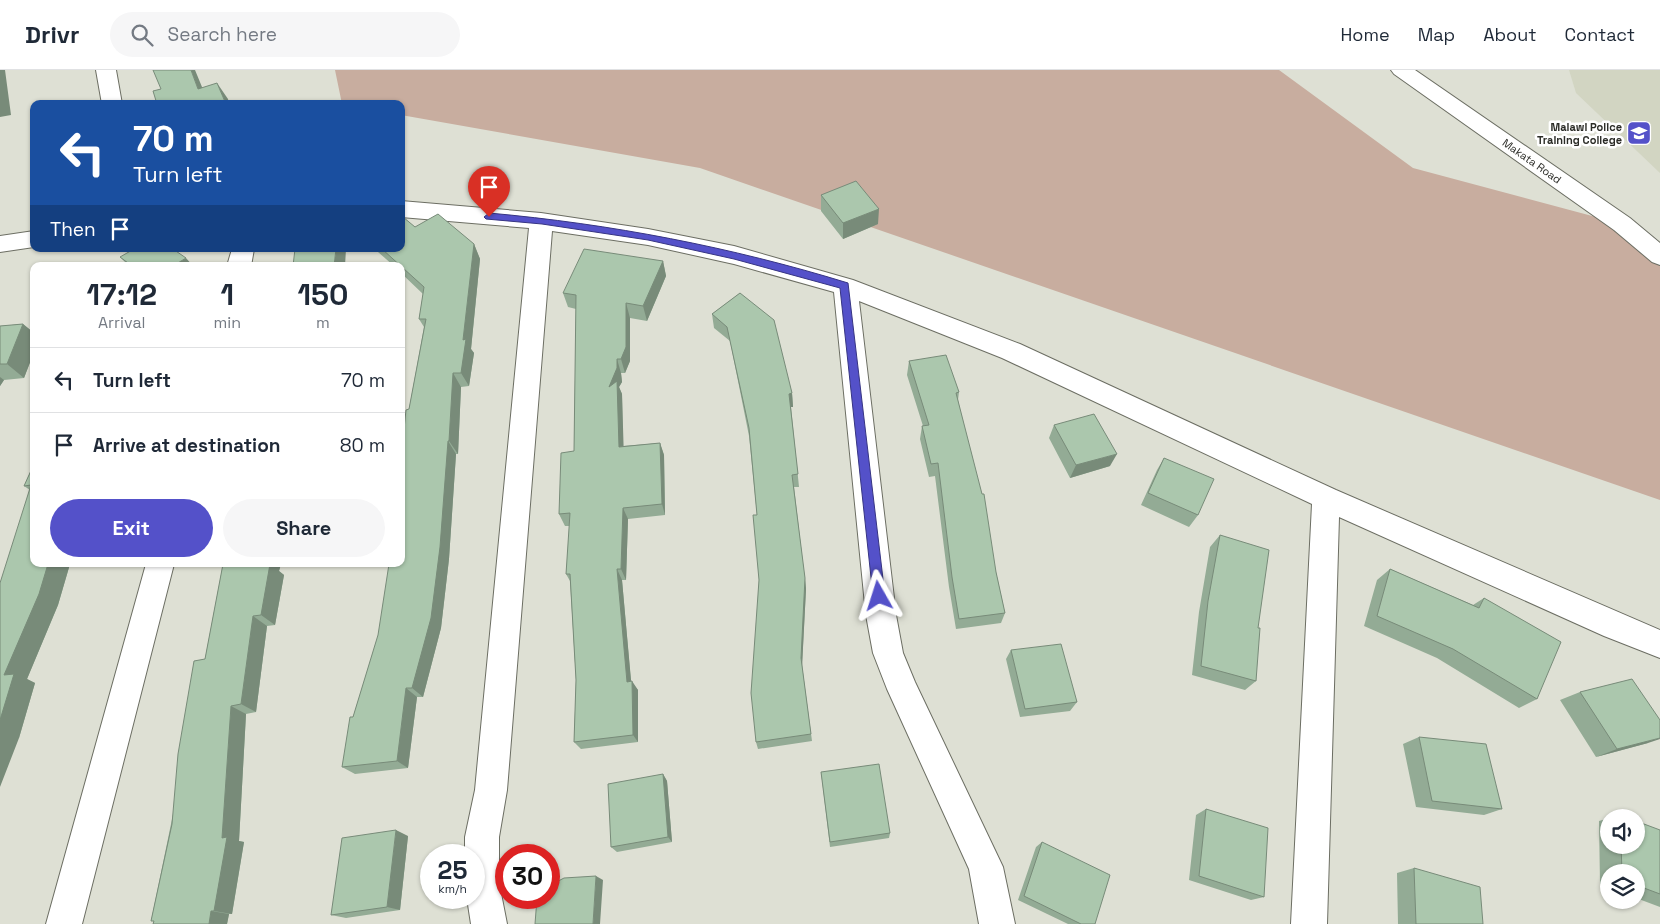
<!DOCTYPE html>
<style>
body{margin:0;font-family:"Space Grotesk",sans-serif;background:#f6f6f7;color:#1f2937;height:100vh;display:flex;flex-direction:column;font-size:19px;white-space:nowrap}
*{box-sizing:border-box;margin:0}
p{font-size:16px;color:#747a83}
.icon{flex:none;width:28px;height:28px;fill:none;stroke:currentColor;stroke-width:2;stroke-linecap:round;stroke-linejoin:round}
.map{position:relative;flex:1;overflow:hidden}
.sheet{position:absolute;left:30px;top:192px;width:375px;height:305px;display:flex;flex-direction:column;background:#fff;border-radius:10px;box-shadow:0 1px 4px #0004}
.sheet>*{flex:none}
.banner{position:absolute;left:30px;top:30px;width:375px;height:152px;border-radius:10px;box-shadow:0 1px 4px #0004;background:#1a4fa0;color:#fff;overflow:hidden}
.buttons{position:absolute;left:1600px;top:739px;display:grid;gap:10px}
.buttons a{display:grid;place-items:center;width:45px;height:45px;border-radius:50%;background:#fff;box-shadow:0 1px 4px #0004;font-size:25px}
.speed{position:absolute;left:420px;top:774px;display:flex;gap:10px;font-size:25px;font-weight:700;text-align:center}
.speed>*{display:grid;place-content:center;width:65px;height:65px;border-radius:50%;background:#fff;box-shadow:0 1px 4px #0004;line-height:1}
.speed small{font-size:12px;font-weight:400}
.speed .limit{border:8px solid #d22;background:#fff;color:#111}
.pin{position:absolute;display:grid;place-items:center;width:42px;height:42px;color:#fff;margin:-51px -21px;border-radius:50% 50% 50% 0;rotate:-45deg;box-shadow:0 0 5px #0007}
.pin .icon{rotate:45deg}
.me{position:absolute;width:55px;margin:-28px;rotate:354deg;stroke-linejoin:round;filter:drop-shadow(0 0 4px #0008)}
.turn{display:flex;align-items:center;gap:18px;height:105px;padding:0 20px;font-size:22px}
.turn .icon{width:65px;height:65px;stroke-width:2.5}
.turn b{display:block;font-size:35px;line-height:42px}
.then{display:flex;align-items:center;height:48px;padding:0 20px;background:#0003;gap:10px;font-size:19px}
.eta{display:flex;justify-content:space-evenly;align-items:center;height:85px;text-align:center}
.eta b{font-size:30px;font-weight:800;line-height:35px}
.action{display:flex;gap:10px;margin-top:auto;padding:10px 20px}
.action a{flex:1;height:58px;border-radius:30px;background:#5451c9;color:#fff;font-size:20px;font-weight:800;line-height:58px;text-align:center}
.action a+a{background:#f6f6f7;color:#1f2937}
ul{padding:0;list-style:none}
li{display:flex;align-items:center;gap:15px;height:65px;padding:0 20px;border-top:1px solid #e0e1e3}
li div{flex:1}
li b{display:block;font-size:19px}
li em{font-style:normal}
header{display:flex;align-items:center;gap:30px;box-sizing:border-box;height:70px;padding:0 25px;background:#fff;border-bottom:1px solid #e0e1e3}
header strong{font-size:24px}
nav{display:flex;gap:28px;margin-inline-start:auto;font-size:18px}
.search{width:350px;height:45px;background:#f6f6f7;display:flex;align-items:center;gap:12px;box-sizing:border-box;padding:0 18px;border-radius:28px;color:#747a83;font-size:19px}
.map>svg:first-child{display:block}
.built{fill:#d2d5c2}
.green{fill:#c8ad9f}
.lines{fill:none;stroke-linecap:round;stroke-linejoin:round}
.minor-casing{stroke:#6c6e63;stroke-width:2}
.minor{fill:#fff;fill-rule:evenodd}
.wall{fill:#93ab95}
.shaded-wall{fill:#788b79}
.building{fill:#abc7ad;stroke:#788b79}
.route{fill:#5451c9;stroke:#373583}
.labels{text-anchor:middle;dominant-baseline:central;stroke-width:5;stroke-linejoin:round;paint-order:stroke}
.far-poi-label{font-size:11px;font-weight:bold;fill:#2b2c27;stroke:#fff;text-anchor:end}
.far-street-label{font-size:11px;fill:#2b2c27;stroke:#fff}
</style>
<header>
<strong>Drivr</strong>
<div class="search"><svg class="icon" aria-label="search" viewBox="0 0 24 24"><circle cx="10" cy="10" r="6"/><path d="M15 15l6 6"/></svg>Search here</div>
<nav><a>Home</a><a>Map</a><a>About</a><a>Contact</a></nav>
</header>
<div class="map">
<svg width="1660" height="854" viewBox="0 0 1660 854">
<rect width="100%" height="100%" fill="#dee0d4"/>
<!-- built -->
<path class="built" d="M1569,0h91v103l-84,-80z"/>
<!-- green -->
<path class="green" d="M335,0h944l134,98 209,56 38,32v244l-960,-332 -299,-53v-11h-59z"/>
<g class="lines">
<defs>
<path id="minor" d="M96,0h20l6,34h-20z
M1391,0h24l215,148 30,25v22l-8,-3 -38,-32 -220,-156z
M401,131l140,12 107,16 86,17 119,34 167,64 316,146 324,140v28l-56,-22 -265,-119 -12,407h-36l21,-420 -310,-146 -143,-57 37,314 7,38 12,29 88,185 12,57h-36l-10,-55 -82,-180 -14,-36 -7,-38 -32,-323 -100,-28 -86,-19 -96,-14 -45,559 -8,47v46l8,41h-36l-4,-26h7v-43h-9v-18l10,-47 54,-562 -128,-11z
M34,161v16l-34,5v-16z
M232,179h22l-3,17h-24z
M146,494h28l-92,360h-36z"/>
</defs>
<!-- minor casing -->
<use href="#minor" class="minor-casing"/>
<!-- minor -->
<use href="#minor" class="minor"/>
</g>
<!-- wall -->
<path class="wall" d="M821,125l57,29 -35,15 -22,-28z
M415,157l59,17 6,15 -9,90 3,4 -5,33 -8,1 -3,67h-2l-7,105 -8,69 -18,69h-6l-9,71 -53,6 -13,-7 11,-50 48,-153 8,-155 15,-82 -5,-8 4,-25 -22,-21v-7h-7l-16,-14 -2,-3h25z
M120,187l73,9h-64z
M663,191l3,15 -19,45 -17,-3v43l-5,12h-4l1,9 -3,5 3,7 1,52 37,-3 4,12 1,60 -37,4 -2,61h-4l9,102 7,8v52l-57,7 -7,-7 2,-62 -6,-99 -4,-7 4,-48h-5l-6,-12 15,-63 2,-142 -8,-2 -5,-14z
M740,223l52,100 1,14h-2l8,80h-5l12,102 -4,76 10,76 -54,8 -2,-7 3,-162 -2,-65 -8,-79 -19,-95 -16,-13 -2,-14z
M23,254l11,9v19l-10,26 -20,2 -4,6v-60z
M909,291l50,31 -1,8 47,213 -4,10 -45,6 -7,-42 -14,-111 -6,1 -9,-38 2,-13h1l-16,-51z
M1054,355l56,41 -40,12 -21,-40z
M1164,388l34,57 -9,12 -48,-22 16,-35z
M34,394v100h36l-12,41 -31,74 8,4 -16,55 11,-248 -6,-4z
M1220,465l38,93 -2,53 -11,9 -53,-15 7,-63 11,-65z
M223,494h58l-2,7 5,4 -9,50 -8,1 -11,86 -10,2 -7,127 5,1 -12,72h-3l-2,10h-74l1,-3h-3l54,-262z
M1390,499l83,36 11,-7 53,101 -18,9 -82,-50 -73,-32 13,-46z
M1011,580l66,52 -7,9 -50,6 -14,-58z
M1580,622l68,51 -52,14 -36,-57z
M1419,667l83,72 -18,6 -68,-8 -13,-63z
M821,702l69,61 -1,5 -59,9z
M663,704l4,7 5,61 -55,10 -6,-5z
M1206,739l58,88 -13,3 -62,-20 7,-65z
M1621,745l6,3h-15z
M1609,748v27h27l24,-15v77l-24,-9v-26h-27v15l-9,-3 -1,-63z
M408,766l-8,74 -54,8 -15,-3z
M1042,772l53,82h-27l-50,-24 18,-53z
M1414,798l69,56h-85l-1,-51z"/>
<!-- shaded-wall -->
<path class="shaded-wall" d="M0,0h5l6,45 -11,2z
M191,0h4l14,34 -11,-15z
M217,13l11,16 1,5h-3z
M879,139l-1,15 -35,15v-16z
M474,174l6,15 -9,90 3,4 -5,33 -8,-13 2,-33z
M336,179h10l-1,17h-11z
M186,188l7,8h-20z
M663,191l3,15 -19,45 -4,-15z
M626,233l4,15v43l-5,12 -4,-14z
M23,254l11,9v19l-10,26 -17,-14z
M617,289l4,14 1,9 -3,5 3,7 2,66 -5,-13 -10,-60z
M453,303l8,14 -3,67 -9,-13z
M0,307l4,3 -4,6z
M792,323l1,14h-3l-1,-13z
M448,371l8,13 -7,105 -8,69 -18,69 -11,-9z
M660,373l4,12 1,60 -3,-11z
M1117,384l-7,12 -40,12 6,-13z
M623,438l5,11 -2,61 -5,-11z
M48,494h22l-12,41 -31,74 8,4 -16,55 -19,49v-67l4,-45z
M265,494h16l-2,7 5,4 -9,50 -14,-10z
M617,499l5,11 10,111 -5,-9z
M805,508l1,11 -4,78 -1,-9z
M253,546l14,10 -11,86 -15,-8z
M632,611l6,9v52l-5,-7z
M406,618l11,9 -9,71 -11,-7z
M231,636l15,8 -7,127 5,1 -12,72 -18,-3 8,-73z
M1660,668v1l-12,4 -52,14 21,-8z
M663,704l4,7 5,61 -4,-5z
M396,760l12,6 -8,74 -13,-3z
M596,806l7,4 -3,44h-7z
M211,841l18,3 -2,10h-18z"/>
<!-- building -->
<path class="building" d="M153,0h38l7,19 19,-6 9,21h-69l-4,-13 8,-2z
M856,111l23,28 -36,14 -22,-28z
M438,144l36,30 -11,96 3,-1 -5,34h-8l-4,68h-1l-8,106 -9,71 -19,70h-6l-9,73 -55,6 8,-50h3l25,-82 11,-71h12v-107l5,-47 3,-1 17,-90h-7l5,-32 -42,-38h19v-30l2,-2 12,10z
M134,179h39l13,9 -13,8h-41l-12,-9z
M295,179h41l-2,17h-41z
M584,179l79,12 -20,45 -17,-3v44l-5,12h-4v9l-8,19 8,-6 2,66 41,-4 2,61 -39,4 -2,61h-4l10,113 5,-1 1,54 -59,7 2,-62 -6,-106h-4l4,-61 -11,1 2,-61 13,-2 2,-156 -13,-2z
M740,223l34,27 18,73 -3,1 9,80 -6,1 13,103 -4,80 10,76 -55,8 -5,-49 8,-113 -6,-65h4l-8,-87 -22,-101 -15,-13z
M23,254l-16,40h-7v-38z
M946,285l13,37 -3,1 26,101h2l12,78 9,41 -46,6 -7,-42 -14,-114 -7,1 -9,-38 7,-1 -20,-64z
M1094,344l23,40 -41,11 -22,-40z
M1164,388l50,21 -16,36 -50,-22z
M34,394v100h14l-9,30 -35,81 10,-1 -14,46v-137l31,-98 -7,1z
M1220,465l49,15 -11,78h2l-4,53 -55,-15 7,-65z
M223,494h42v1l5,-1 -9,51 -8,1 -12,88 -10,2 -9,132 5,-1 -13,74h-3l-2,13h-56l1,-3h-3l21,-97 6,-70 16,-93 11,-2z
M1390,499l89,39 5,-10 77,44 -24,57 -84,-50 -76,-33z
M1061,574l16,58 -52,7 -14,-59z
M1632,609l28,41v18l-43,11 -37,-57z
M1419,667l67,7 16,65 -70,-8z
M879,694l11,69 -60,9 -9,-70z
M663,704l5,63 -57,10 -3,-63z
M1206,739l62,19 -4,69 -65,-21z
M1636,751l24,9v64l-24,-9v-13h-14l-1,-27h15z
M396,760l-9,77 -56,8 11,-77z
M1042,772l68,33 -15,49h-14l-57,-28z
M1414,798l66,19 3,37h-67z
M596,806l-3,48h-58l2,-26h12v-12l15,-8z"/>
<!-- route -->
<path class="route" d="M489,143c122,11 242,34 359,70l37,313 -2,4 -4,1 -4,-1 -2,-4 -33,-308 -106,-29 -86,-19 -106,-16 -56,-5 -2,-2z"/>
<!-- icons -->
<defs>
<symbol id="university-square" viewBox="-11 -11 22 22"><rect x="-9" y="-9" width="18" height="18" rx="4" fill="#5451c9" stroke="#fff"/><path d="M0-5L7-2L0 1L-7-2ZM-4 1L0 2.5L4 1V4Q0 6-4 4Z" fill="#fff"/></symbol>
</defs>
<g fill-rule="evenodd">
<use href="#university-square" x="1625" y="49" width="28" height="28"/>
</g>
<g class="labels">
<!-- far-poi labels -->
<g class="far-poi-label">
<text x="1622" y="57">Malawi Police<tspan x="1622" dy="13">Training College</tspan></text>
</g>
<!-- far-street labels -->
<g class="far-street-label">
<text transform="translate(1532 91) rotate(35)">Makata Road</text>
</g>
</g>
</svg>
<div class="buttons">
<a><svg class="icon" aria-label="sound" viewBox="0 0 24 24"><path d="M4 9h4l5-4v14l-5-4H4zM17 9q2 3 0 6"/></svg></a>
<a><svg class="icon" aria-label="layers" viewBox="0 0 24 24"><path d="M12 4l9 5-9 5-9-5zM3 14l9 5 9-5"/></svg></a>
</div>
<div class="speed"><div>25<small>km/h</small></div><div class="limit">30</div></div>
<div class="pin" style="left:489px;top:147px;background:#d93025"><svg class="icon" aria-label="arrive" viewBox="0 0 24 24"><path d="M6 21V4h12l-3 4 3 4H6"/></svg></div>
<svg class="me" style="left:879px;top:526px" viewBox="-20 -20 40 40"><path d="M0-17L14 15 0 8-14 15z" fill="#5451c9" stroke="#fff" stroke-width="4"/></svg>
<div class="banner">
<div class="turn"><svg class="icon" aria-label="left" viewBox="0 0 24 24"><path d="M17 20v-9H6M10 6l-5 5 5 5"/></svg><div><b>70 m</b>Turn left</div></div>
<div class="then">Then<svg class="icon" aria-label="arrive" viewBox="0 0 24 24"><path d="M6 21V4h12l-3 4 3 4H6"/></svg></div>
</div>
<section class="sheet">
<div class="eta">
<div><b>17:12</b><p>Arrival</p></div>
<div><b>1</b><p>min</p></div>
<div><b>150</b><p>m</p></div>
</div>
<ul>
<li><svg class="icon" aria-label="left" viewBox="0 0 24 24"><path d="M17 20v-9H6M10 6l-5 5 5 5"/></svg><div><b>Turn left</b></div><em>70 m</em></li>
<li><svg class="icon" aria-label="arrive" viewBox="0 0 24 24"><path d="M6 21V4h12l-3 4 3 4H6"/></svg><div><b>Arrive at destination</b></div><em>80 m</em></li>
</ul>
<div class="action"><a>Exit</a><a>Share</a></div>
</section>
</div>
